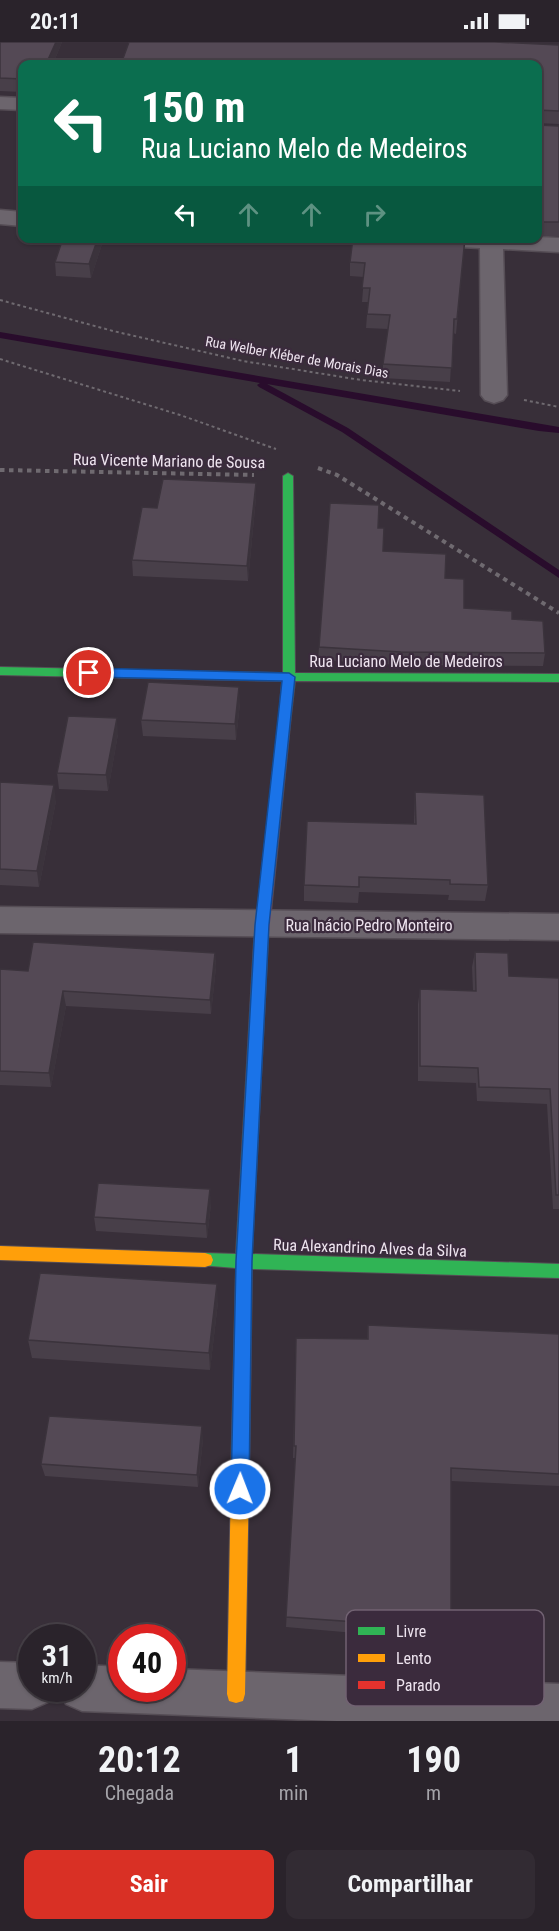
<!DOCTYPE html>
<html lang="pt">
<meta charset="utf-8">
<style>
body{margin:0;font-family:"Roboto Condensed",sans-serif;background:#322b33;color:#f1f3f6;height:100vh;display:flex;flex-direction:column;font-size:22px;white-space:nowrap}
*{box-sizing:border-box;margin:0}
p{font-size:20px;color:#a5a4a9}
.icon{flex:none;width:33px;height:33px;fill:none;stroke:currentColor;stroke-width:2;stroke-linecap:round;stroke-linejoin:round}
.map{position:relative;height:1679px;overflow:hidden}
.sheet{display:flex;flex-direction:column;background:#2a232b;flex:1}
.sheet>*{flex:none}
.hud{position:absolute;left:18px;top:18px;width:524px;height:183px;border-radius:12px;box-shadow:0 2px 4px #0004,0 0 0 2px #464047;background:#0b6e4f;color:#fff;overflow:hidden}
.speed{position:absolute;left:18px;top:1582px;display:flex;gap:12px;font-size:30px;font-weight:700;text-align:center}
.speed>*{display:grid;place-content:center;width:78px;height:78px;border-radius:50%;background:#2a232b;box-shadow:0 2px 4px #0004,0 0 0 2px #464047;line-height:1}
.speed small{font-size:15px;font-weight:400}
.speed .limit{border:9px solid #d22;background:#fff;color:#111}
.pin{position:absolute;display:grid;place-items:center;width:51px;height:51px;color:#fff;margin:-26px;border:3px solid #fff;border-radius:50%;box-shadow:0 2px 6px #0007}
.me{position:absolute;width:66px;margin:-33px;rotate:1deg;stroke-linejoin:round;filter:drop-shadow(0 0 4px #0008)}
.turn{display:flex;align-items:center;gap:21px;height:126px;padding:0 24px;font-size:27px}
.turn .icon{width:78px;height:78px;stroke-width:2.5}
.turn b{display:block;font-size:42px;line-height:51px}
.lanes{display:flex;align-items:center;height:57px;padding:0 24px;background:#0003;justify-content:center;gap:30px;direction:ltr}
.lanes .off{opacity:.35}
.eta{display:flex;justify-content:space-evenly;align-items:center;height:102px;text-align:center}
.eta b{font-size:36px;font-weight:700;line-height:42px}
.action{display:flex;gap:12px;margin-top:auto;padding:12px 24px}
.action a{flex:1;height:69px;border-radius:12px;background:#d93025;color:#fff;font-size:24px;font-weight:700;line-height:69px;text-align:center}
.action a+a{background:#322b33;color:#f1f3f6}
.status{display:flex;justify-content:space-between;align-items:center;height:42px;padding:0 30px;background:#2a232b;direction:ltr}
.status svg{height:16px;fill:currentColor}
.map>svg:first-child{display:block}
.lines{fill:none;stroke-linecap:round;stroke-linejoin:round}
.stream{fill:#290c2c;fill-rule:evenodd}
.street-casing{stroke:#554d55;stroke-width:3}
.fast-casing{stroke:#554d55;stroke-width:2}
.slow-casing{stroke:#554d55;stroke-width:2}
.jam-casing{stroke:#554d55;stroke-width:2}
.path-far1{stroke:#6f6a70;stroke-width:2;stroke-dasharray:3 3;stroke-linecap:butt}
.path{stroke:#6f6a70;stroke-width:4;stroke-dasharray:4.5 4.5;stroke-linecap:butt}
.street{fill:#6c656d;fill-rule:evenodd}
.fast{fill:#30b455;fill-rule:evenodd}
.slow{fill:#ff9f0a;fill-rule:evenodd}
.jam{fill:#e5322d;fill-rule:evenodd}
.wall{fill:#483f49}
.shaded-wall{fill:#3b333c}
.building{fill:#544955;stroke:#3b333c;stroke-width:1.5}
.route{fill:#1a73e8;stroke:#114b97;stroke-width:1.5}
.labels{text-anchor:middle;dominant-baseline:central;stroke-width:4.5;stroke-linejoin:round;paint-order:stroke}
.far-street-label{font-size:14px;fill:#eee4ef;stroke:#3b2b3d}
.street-label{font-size:16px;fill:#eee4ef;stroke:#3b2b3d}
.key{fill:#3b2b3d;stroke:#716272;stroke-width:1.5}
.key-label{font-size:16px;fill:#eee4ef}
</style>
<div class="status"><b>20:11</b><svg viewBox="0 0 49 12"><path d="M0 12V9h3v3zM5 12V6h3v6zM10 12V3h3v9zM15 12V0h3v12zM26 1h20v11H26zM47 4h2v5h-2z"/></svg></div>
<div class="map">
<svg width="559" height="1679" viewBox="0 0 559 1679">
<rect width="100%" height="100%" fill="#382f39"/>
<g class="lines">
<!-- stream -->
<path class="stream" d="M0,290l559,95v6l-20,-2 -272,-47 81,44 211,142v8l-217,-146 -83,-45 -2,-2 3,-2 -260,-45z"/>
<defs>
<path id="street" d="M0,55l22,1v12l-22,-1z
M0,168l22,2v14l-22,-2z
M537,195l22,1v14l-56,-3 4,146 -4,5 -9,3 -9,-3 -4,-5 -1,-147 -58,-3 -8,-2 -3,-5z
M0,865l559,7v26l-559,-7z
M0,1620l32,1v26h22l-6,13 -16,7 -32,-1z
M82,1623l40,2v22h50v-20l387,15v37h-223l-254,-10 -16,-7 -6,-15h22z"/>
<path id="fast" d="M288,431l5,3 2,197 264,1v8l-264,-1 -4,35 -6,4 -6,-4 3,-35 -282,-6v-8l283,6v-197z
M261,894l5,1 2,4 -16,313 307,10v14l-307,-9 -3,209 -3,6 -6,3 -6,-3 -3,-6 5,-210 -37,-3 -2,-5 2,-5 6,-2 31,1 18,-313 2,-4z"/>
<path id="slow" d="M0,1204l205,7 6,2 2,5 -2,5 -6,2 -205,-7z
M240,1427l6,3 3,6 -4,216 -2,7 -7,2 -7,-2 -2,-7 4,-216 3,-6z"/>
<path id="jam" d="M285,670l6,4 -23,225 -2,4h-10l-2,-4 25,-225z"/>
</defs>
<!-- street casing -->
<use href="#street" class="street-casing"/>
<!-- fast casing -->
<use href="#fast" class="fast-casing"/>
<!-- slow casing -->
<use href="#slow" class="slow-casing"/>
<!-- jam casing -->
<use href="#jam" class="jam-casing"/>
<!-- path-far1 -->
<path class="path-far1" d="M0,258l113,31 130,30 118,19 99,11
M0,317l180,56 96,34
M524,358l35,7"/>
<!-- path -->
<path class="path" d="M318,426l19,7 222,138
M0,428l254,5"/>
<!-- street -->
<use href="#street" class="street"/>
<!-- fast -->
<use href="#fast" class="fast"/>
<!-- slow -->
<use href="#slow" class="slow"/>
<!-- jam -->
<use href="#jam" class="jam"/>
</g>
<!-- wall -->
<path class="wall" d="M0,0h62l-9,22h-31v28l-22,-1z
M129,0l430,3v79l-22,-1z
M537,83l22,1v110h-22z
M63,196h41l-13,40 -35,-2 -1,-14z
M465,196l-9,96 -3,-1 -3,49 -67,-4v-14l5,-35 -22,-1 2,-26h-6l2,-25 -14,-1v-14z
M256,441v15l-8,83 -115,-5 -1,-16z
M378,486l5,23 62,27 19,30 48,11 33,34 -2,13 -143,-1 -82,-5 1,-13z
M240,661l-4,37 -93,-4 -2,-16z
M118,692l-10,57 -49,-2 -2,-16z
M0,740l56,19 -17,86 -39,-2z
M415,750l73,93 -3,16 -37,-1 1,-5 -90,-3 -1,11 -54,-2v-16l110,-61z
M475,910l34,24 50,2v231h-6l-6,-105 -70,-3 -1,-18 -58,-2v-77l2,-15 53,2 -1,-24z
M215,911l1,14 -5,47 -145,-8 -15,81 -51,-2v-116l28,2z
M211,1162l-4,34 -111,-7 -2,-14z
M218,1260l-8,68 -178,-12 -4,-18z
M368,1283l191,9v152l-108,-5v152l-3,10 -93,-7v-3l-69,-6 9,-169h-2l3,-120 71,1z
M203,1397l-5,48 -153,-11 -4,-12z"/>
<!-- shaded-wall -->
<path class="shaded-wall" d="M56,0h6l-9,22h-7z
M98,196h6l-13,40 -2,-14z
M256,441v15l-8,83 -1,-15z
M239,645l1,16 -4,37 -1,-16z
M117,676l1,16 -10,57 -2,-16z
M54,743l2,16 -17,86 -2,-16z
M215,911l1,14 -5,47 -1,-14z
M63,949l3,15 -15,81 -2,-14z
M210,1147l1,15 -4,34 -1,-14z
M217,1242l1,18 -8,68 -1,-17z
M202,1384l1,13 -5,48 -1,-12z"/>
<!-- building -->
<path class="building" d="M0,0h56l-10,22h-24v15l-22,-1z
M129,0h366l64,3v66l-22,-1v-46h-416z
M537,83l22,1v96h-22z
M63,196h35l-9,26 -34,-2z
M353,196h112l-8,81h-3l-2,49 -69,-4 7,-49 -23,-1 3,-26h-8l3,-25 -15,-1z
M163,437l93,4 -9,83 -115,-6 10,-53 15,1z
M330,461l49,2 -1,23h6l-1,23 63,3 -1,24 19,1v29l48,3v8l31,2 2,32 -144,-1 -82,-5z
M148,640l91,5 -4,37 -94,-4z
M68,674l49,2 -11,57 -49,-2z
M0,740l54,3 -17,86 -37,-2z
M415,750l69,3 4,90 -38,-1v-4l-91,-3v10l-55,-2 3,-64 109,3z
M33,900l182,11 -5,47 -147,-9 -14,82 -49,-2v-102l28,2z
M475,910l33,1 1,23 50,2v217h-3l-6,-106 -71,-2 -1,-19 -58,-2v-77l56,2z
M98,1141l112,6 -4,35 -112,-7z
M40,1231l177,11 -8,69 -181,-13z
M368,1283l191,9v140l-108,-6v165l-95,-7v-4l-70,-5 10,-171h-2l2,-108 72,1z
M49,1374l153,10 -5,49 -156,-11z"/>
<!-- route -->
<path class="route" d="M89,626l200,5 6,4 -26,248 -17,336 -3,228 -3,6 -6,3 -6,-3 -3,-6 5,-228 19,-336 27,-244 -193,-4 -6,-4z"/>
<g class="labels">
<!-- far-street labels -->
<g class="far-street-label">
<text transform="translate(297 315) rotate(10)">Rua Welber Kléber de Morais Dias</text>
</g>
<!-- street labels -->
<g class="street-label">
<text transform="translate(169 419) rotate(1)">Rua Vicente Mariano de Sousa</text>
<text x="406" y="619">Rua Luciano Melo de Medeiros</text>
<text x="369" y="883">Rua Inácio Pedro Monteiro</text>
<text transform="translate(370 1206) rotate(2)">Rua Alexandrino Alves da Silva</text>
</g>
</g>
<!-- legend -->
<rect x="346" y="1568" width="198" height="96" rx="9" class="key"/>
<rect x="358" y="1585" width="27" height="8" fill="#30b455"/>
<rect x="358" y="1612" width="27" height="8" fill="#ff9f0a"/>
<rect x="358" y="1639" width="27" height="8" fill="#e5322d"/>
<g class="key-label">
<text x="396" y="1595">Livre</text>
<text x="396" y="1622">Lento</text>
<text x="396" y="1649">Parado</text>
</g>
</svg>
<div class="speed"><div>31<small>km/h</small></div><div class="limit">40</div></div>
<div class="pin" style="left:89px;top:631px;background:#d93025"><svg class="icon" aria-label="arrive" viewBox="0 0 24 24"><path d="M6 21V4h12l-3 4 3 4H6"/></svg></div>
<svg class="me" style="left:240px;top:1447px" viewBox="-20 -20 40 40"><circle r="17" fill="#1a73e8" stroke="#fff" stroke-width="3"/><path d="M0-11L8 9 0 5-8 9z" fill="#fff"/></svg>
<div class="hud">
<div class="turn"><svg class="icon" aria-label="left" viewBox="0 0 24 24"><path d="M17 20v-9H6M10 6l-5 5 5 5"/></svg><div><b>150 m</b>Rua Luciano Melo de Medeiros</div></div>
<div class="lanes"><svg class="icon" aria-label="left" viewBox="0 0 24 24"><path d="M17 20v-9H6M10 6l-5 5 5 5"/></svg><svg class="icon off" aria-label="ahead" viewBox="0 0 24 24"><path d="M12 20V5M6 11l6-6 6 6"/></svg><svg class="icon off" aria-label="ahead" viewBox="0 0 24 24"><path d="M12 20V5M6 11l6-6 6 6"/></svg><svg class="icon off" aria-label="right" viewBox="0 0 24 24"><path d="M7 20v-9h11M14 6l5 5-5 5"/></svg></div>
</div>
</div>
<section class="sheet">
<div class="eta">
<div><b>20:12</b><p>Chegada</p></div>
<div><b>1</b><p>min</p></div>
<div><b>190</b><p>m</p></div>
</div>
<div class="action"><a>Sair</a><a>Compartilhar</a></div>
</section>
